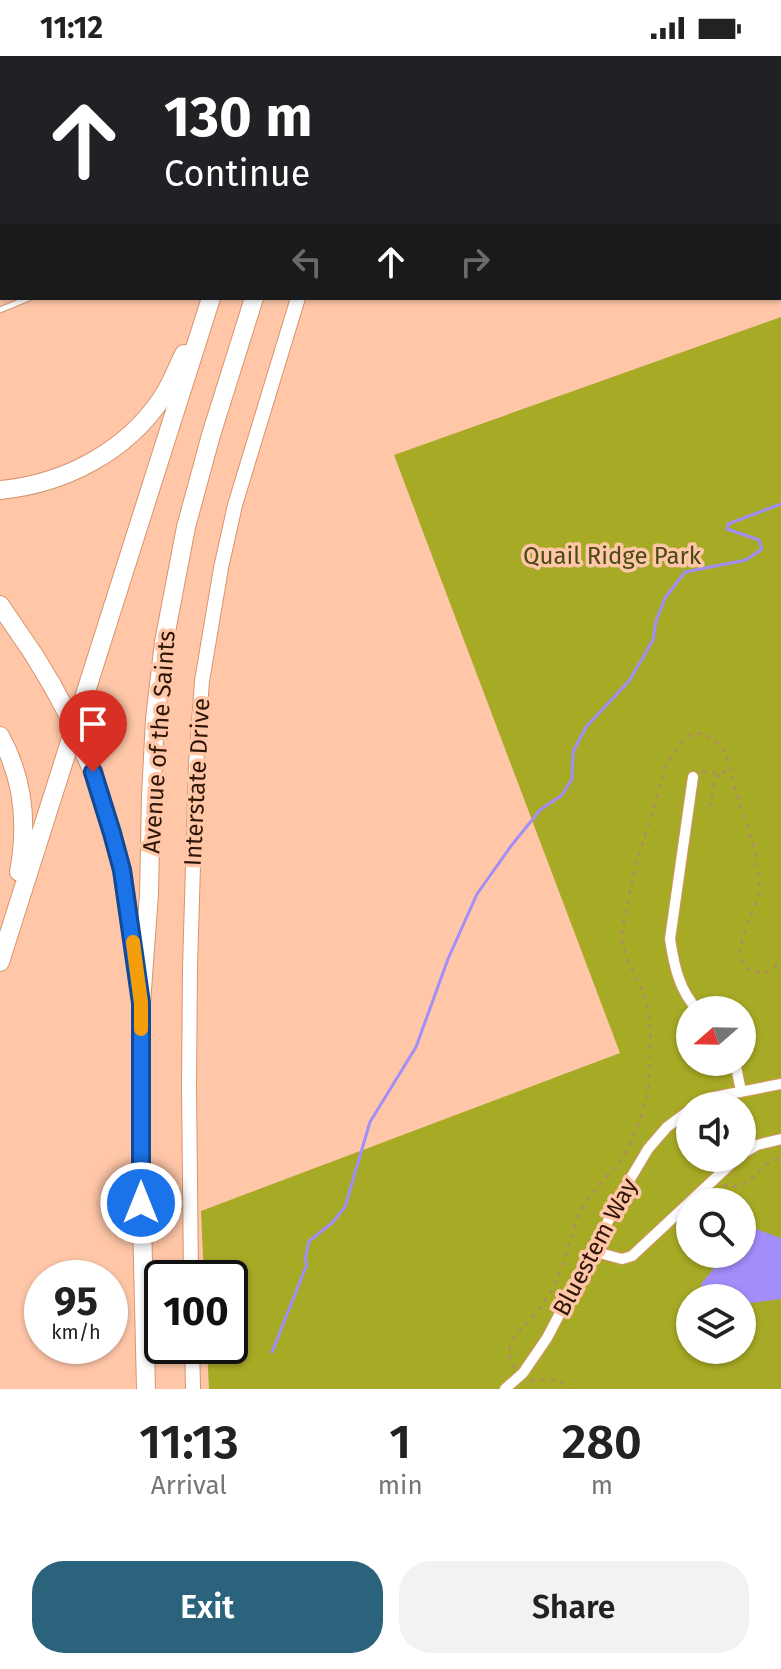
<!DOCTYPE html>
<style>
body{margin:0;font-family:"Fira Sans",sans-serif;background:#f2f2f2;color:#222;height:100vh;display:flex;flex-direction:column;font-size:30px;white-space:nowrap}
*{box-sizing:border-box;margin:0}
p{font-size:26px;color:#767676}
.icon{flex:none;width:44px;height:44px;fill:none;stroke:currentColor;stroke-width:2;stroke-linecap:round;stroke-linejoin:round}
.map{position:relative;height:1333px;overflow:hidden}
.side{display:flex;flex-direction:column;background:#fff;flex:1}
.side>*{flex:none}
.top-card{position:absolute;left:0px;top:0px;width:782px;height:244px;box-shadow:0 2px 6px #0004;background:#202124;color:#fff;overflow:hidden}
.needle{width:52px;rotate:250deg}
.controls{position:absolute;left:676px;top:940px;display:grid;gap:16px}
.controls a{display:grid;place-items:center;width:80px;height:80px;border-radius:50%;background:#fff;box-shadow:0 2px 6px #0004;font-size:40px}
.speed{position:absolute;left:24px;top:1204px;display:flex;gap:16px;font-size:40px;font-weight:700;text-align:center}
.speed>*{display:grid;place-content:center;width:104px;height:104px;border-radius:50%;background:#fff;box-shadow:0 2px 6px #0004;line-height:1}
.speed small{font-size:20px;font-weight:400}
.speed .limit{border:4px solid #111;border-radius:12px;background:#fff;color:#111}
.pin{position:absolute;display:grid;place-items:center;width:68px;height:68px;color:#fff;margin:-82px -34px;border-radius:50% 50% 50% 0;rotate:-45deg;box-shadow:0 0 8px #0007}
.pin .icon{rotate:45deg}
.me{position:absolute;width:88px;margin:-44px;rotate:0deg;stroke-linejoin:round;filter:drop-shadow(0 0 6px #0008)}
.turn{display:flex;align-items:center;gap:28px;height:168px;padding:0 32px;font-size:36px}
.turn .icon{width:104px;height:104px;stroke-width:2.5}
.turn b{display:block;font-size:56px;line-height:68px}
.lanes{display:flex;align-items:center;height:76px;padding:0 32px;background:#0003;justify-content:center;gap:40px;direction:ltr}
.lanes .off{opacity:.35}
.eta{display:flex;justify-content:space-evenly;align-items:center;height:136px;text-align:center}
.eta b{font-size:48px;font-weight:600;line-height:56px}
.action{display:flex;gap:16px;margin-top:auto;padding:16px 32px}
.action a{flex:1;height:92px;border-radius:32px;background:#2b637d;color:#fff;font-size:32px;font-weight:600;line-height:92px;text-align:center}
.action a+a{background:#f2f2f2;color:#222}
.status{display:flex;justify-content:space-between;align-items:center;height:56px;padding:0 40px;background:#fff;direction:ltr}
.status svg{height:22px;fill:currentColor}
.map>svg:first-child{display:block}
.green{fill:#a7aa25;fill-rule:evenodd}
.water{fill:#a28df9}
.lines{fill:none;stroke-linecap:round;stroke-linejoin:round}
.stream{stroke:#a28df9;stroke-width:3}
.service-casing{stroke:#d6946d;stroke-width:7}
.minor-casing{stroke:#d6946d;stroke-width:12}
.secondary-casing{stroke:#d6946d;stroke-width:16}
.motorway-casing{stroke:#d6946d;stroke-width:20}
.path{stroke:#b3866d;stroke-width:2;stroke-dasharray:4 6;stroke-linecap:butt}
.service{stroke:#fff;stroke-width:5}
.minor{stroke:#fff;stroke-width:10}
.secondary{stroke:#fff;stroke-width:14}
.motorway{stroke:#fff;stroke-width:18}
.motorway-bridge-casing{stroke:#d6946d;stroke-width:20;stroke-linecap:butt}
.motorway-bridge{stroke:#fff;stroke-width:18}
.route-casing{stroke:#114b97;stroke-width:20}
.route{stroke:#1a73e8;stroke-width:14}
.slow{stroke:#f59e0b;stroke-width:14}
.labels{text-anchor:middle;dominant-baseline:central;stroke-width:7;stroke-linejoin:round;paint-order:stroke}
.park-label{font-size:24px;fill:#4a4b16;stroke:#ffc7a8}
.street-label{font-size:24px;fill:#2e1506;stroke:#ffc7a8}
</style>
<div class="status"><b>11:12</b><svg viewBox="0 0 49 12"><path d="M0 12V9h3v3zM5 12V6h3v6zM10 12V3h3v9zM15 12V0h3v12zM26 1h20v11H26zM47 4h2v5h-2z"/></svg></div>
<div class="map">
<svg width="781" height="1333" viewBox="0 0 781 1333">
<rect width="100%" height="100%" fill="#ffc7a8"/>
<!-- green -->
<path class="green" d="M781,261v1072h-572l-2,-43h23v-68h-26l-3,-67 419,-158 -226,-598zM690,954h52v52h-52zM690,1050h52v52h-52zM690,1146h52v52h-52zM690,1242h52v52h-52z"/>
<!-- water -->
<path class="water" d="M742,1171l14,2 25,9v61l-38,5 -1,-6 -39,-1 -2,-13 13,-16 4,-14h24z"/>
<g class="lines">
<!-- stream -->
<path class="stream" d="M272,1296l35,-88 -2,-5 4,-18 23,-18 13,-16 25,-85 46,-75 32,-88 29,-65 34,-48 29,-36 22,-15 10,-16 1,-27 13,-25 43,-46 24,-41 3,-19 9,-23 20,-26 61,-12 16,-11 -3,-9 -32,-11 1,-5 53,-20"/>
<defs>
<path id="service" d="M0,107l2,-1
M0,254l29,-12"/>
<path id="minor" d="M255,2l1,-2
M641,2l1,-2
M693,721l-23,162c4,26 9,52 28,71
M735,1006l6,29
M697,1050l17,-9 67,-13
M742,1098l15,-9 24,-6
M592,1195l30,8 10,-3 105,-98
M505,1333l18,-16 24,-35 82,-157 19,-32 19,-22 23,-17"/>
<path id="secondary" d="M375,2l1,-2
M191,1222l-2,-191 1,-120 6,-202 6,-84 19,-113 14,-63 63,-207
M192,1290l1,43"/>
<path id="motorway" d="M290,2l1,-2
M328,2l1,-2
M0,434c64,-6 126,-38 162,-92 9,-13 15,-30 22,-44
M0,549l34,50 18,30
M0,680c24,43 28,88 19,136
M93,716l19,61 10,37 14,94
M0,906l211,-664
M146,1333l-5,-210v-176l8,-109 2,-98 4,-77 9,-77 22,-115 25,-92 43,-137"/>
</defs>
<!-- service casing -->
<use href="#service" class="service-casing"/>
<!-- minor casing -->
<use href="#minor" class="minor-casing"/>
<!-- secondary casing -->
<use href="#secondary" class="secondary-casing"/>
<!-- motorway casing -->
<use href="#motorway" class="motorway-casing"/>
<!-- path -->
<path class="path" d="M702,716l19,1 7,-2
M710,751l5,-28 4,-4
M723,1129c29,8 31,-20 58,-27
M515,1312c-6,-8 -7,-17 -4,-27 16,-19 33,-34 44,-57 13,-27 16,-60 33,-85 9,-13 21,-24 31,-37 13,-19 23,-45 28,-67 4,-22 5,-69 0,-91 -6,-23 -24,-43 -25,-68 0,-10 4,-21 5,-30 6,-34 17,-67 27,-100 4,-13 6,-27 12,-40 5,-10 16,-29 28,-32 10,-3 25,7 30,17 6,11 8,28 12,40 8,27 20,55 22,82 1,8 1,17 0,24 -5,19 -35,66 -3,75 11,3 18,-4 26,-11
M531,1325c15,-3 28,-4 39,8"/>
<!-- service -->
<use href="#service" class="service"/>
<!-- minor -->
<use href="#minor" class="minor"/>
<!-- secondary -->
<use href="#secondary" class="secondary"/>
<!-- motorway -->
<use href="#motorway" class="motorway"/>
<defs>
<path id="motorway-bridge" d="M52,629l14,26 27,61"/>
</defs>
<!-- motorway-bridge casing -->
<use href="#motorway-bridge" class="motorway-bridge-casing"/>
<!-- motorway-bridge -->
<use href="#motorway-bridge" class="motorway-bridge"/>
</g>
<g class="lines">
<defs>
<path id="route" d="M93,716l19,61 10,37 19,133v200"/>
</defs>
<!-- route casing -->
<use href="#route" class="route-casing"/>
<!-- route -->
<use href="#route" class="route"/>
<!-- slow -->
<path class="slow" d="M133,886l8,61v26"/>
</g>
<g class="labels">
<!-- park labels -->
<g class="park-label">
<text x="612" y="500">Quail Ridge Park</text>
</g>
<!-- street labels -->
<g class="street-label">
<text transform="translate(159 686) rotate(-86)">Avenue of the Saints</text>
<text transform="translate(197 726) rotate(-87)">Interstate Drive</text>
<text transform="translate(595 1191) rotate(-62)">Bluestem Way</text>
</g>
</g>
</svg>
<div class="controls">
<a><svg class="needle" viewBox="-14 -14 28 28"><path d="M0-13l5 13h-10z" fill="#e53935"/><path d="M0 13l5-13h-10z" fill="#767676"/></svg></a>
<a><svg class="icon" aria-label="sound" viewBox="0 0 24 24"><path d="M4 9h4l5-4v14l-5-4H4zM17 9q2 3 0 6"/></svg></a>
<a><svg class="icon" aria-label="search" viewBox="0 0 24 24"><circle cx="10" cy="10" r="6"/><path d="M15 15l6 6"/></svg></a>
<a><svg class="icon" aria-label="layers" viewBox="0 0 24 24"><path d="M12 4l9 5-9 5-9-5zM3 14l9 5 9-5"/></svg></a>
</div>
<div class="speed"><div>95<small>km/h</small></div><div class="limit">100</div></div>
<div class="pin" style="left:93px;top:716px;background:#d93025"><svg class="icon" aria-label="arrive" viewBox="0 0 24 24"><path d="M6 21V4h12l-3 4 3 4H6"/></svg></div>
<svg class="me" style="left:141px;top:1147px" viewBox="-20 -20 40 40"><circle r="17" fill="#1a73e8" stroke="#fff" stroke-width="3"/><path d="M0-11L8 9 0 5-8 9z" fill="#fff"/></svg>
<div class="top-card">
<div class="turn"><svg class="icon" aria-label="ahead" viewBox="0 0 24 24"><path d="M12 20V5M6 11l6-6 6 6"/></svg><div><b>130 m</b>Continue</div></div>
<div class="lanes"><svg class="icon off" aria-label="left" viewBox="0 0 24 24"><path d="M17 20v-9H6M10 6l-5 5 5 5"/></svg><svg class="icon" aria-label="ahead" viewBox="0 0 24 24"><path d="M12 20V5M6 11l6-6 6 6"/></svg><svg class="icon off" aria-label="right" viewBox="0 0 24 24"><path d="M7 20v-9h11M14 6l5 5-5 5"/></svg></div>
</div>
</div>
<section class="side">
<div class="eta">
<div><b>11:13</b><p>Arrival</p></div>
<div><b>1</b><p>min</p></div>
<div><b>280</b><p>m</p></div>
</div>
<div class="action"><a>Exit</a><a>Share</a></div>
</section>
